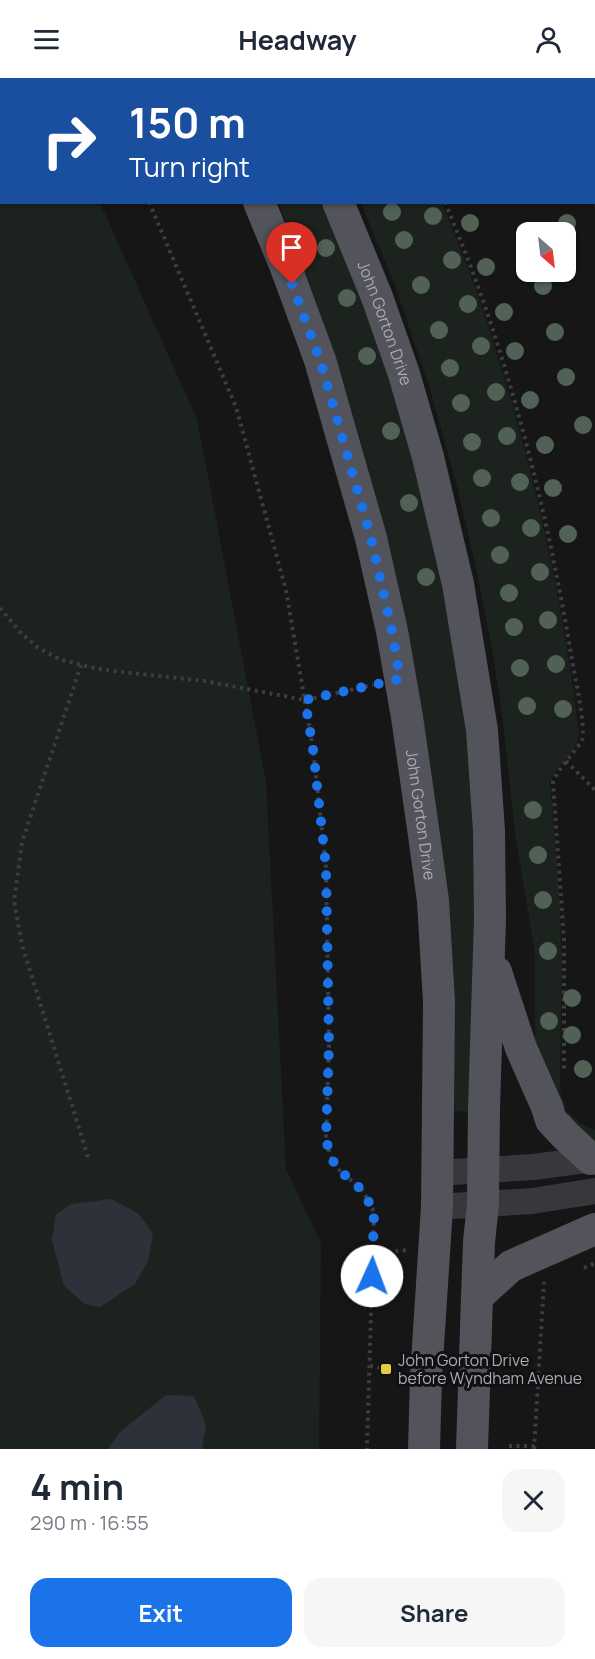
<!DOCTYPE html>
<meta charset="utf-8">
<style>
body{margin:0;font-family:Manrope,sans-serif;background:#f6f6f7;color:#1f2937;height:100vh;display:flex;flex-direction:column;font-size:22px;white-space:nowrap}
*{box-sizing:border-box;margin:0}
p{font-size:20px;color:#747a83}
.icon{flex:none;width:33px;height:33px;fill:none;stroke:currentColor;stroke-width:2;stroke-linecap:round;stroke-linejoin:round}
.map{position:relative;height:1371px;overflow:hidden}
.panel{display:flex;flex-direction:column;background:#fff;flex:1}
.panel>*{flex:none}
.top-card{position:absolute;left:0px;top:0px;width:596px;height:126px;box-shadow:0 2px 4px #0004;background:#1a4fa0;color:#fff;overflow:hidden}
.needle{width:39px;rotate:152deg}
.tools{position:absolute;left:516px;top:144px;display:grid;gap:12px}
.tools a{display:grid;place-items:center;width:60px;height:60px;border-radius:12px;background:#fff;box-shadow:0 2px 4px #0004;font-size:30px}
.pin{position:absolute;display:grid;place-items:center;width:51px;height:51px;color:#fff;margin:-62px -26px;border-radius:50% 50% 50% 0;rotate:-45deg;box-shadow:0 0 6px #0007}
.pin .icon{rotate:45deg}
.me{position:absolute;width:66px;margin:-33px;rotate:2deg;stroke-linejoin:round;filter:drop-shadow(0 0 4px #0008)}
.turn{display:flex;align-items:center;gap:21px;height:126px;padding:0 30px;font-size:27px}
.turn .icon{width:78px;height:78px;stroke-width:2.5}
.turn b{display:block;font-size:42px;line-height:51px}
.round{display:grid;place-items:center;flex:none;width:63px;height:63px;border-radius:18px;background:#f6f6f7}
.overview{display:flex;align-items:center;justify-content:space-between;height:102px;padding:0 30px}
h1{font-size:36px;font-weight:700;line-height:45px}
.cta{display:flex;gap:12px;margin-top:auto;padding:12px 30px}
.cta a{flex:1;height:69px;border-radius:18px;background:#1a73e8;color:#fff;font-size:24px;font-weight:700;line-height:69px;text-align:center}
.cta a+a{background:#f6f6f7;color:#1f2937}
header{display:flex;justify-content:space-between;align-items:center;height:78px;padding:0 30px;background:#fff;font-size:27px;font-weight:700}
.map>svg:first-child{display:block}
.built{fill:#222224}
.green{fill:#1c221e}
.water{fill:#2d323a}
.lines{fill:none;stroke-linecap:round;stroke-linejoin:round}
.path{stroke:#3d3e43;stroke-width:4;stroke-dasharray:3 4.5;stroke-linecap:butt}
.minor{stroke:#37373c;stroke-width:26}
.major{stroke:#53535b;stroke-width:32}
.tree{fill:#516156}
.route{stroke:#1a73e8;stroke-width:10;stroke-dasharray:0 18}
.poi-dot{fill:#e1cc44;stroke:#111112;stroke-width:2}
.labels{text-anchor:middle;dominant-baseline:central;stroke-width:6;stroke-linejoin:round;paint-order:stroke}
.street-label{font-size:16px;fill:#a9aab6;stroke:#111112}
.poi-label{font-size:16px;fill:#a9aab6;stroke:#111112;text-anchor:start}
</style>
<header><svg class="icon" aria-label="menu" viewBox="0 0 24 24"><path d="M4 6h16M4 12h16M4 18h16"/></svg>Headway<svg class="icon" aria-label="person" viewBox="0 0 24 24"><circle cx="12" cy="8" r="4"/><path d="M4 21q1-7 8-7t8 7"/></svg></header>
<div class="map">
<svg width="595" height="1371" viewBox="0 0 595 1371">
<rect width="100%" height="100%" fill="#161617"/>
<!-- built -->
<path class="built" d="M559,0h36v132l-2,-7 1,-123h-35z"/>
<!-- green -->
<path class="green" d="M0,0h46v1l-44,1v122l98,1 97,216 69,363 20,387 35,74 -2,206h-319z
M278,125h44l40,96 22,60 22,71 37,150 23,129 12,150 -7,253 -19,-1 -66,-574c-28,-115 -64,-225 -108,-334z
M361,125h81c14,36 30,73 42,110 45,136 78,277 95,420 0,20 -25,31 -29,50l9,106 3,78 -2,116 1,12 5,12 -4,3 -27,-66v-90l-20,-121 -13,-120 -11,-70 -15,-75 -20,-86 -26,-93 -36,-106z
M569,1035l13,12 13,5v11l-3,-1 -28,-25z"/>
<!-- water -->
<path class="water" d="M111,1121l27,14 15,21 -5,27 -13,23 -35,23 -15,-3 -21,-18 -12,-46 4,-26 16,-10z
M166,1317l28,1 12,29 -4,24h-94l12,-17z"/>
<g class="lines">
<!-- path -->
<path class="path" d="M91,0l1,2
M392,0l1,2
M149,124l87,205 50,183 27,159 13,118 3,178 -3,93 4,18 8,13 25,22 11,21 -7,237
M445,124c16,39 31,77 44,116 37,111 64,226 83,342 3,17 14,66 10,81l-24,31 -5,10 11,158v133
M0,530l20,24 17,15 22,12 22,6 23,5 101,11 100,19 68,-15
M81,587l-59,177 -8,59 8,44 66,212
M566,683l29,29
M373,1176l34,-4
M584,1190l11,-5
M370,1288l16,3
M509,1368h26
M534,1371l10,-167"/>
<!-- minor -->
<path class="minor" d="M437,1095l96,-6 62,-8
M437,1129l95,-6 63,-10"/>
<!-- major -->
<g class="major">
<path d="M201,0l1,2"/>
<path d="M280,0v2"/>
<path id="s1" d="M259,124l26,63 35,95 51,178 21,93 15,86 17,118 9,66 6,101 -2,205 -11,170 -2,72"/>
<path id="s2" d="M338,124l39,95 27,77 24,83 30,127 24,146 7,101 1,88 -6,189 -1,96 -4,38 -2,55 -5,152"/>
<path d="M496,894l25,76 26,59 4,13 14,15 26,24"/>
<path d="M477,1219l34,-31 84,-37"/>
</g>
</g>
<!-- trees -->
<g class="tree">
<circle cx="392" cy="134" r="9"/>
<circle cx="433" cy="138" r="9"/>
<circle cx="470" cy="145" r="9"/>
<circle cx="567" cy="145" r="9"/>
<circle cx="404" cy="162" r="9"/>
<circle cx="326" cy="170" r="9"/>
<circle cx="452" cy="182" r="9"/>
<circle cx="486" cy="189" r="9"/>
<circle cx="421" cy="207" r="9"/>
<circle cx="543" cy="208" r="9"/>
<circle cx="347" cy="220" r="9"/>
<circle cx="468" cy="226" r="9"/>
<circle cx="504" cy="234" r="9"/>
<circle cx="439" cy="252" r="9"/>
<circle cx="555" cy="254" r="9"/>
<circle cx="481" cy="268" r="9"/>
<circle cx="515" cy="273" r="9"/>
<circle cx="367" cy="278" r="9"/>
<circle cx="450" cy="290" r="9"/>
<circle cx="566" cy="299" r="9"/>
<circle cx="496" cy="314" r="9"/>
<circle cx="530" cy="322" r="9"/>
<circle cx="461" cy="325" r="9"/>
<circle cx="583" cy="347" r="9"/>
<circle cx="391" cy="353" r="9"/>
<circle cx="507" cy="358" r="9"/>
<circle cx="472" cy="364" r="9"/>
<circle cx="545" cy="367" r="9"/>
<circle cx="482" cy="400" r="9"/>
<circle cx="520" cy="404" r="9"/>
<circle cx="553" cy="410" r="9"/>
<circle cx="409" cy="425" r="9"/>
<circle cx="491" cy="440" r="9"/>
<circle cx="531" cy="450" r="9"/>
<circle cx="568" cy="456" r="9"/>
<circle cx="500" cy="477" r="9"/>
<circle cx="540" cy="494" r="9"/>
<circle cx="426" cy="499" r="9"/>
<circle cx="509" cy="515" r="9"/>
<circle cx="548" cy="542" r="9"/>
<circle cx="514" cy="549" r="9"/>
<circle cx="556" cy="586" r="9"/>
<circle cx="520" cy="590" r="9"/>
<circle cx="527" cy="628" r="9"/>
<circle cx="563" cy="631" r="9"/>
<circle cx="533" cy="732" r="9"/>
<circle cx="538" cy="777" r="9"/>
<circle cx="543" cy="822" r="9"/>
<circle cx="548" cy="873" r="9"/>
<circle cx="572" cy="920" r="9"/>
<circle cx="549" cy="943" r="9"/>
<circle cx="572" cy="957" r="9"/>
<circle cx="583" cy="991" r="9"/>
</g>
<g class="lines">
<!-- route -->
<path class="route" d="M292,206l28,76 51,178 21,93 8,48 -95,21 8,49 13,118 3,178 -3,93 4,18 8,13 25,22 11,21 -2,64"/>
</g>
<!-- markers -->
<rect class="poi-dot" x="380" y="1285" width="12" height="12" rx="3"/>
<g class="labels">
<!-- street labels -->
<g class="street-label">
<text stroke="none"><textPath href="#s2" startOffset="130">John Gorton Drive</textPath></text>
<text stroke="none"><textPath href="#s1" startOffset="636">John Gorton Drive</textPath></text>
</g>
<!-- poi labels -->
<g class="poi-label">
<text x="398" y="1282">John Gorton Drive<tspan x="398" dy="18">before Wyndham Avenue</tspan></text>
</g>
</g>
</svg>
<div class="tools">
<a><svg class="needle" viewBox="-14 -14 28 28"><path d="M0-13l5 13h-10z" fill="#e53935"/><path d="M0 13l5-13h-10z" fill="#747a83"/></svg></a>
</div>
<div class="pin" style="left:292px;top:206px;background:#d93025"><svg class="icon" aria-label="arrive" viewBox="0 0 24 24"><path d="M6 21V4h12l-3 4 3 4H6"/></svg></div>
<svg class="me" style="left:372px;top:1198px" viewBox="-20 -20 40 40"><circle r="19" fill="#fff"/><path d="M0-13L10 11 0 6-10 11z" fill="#1a73e8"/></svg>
<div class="top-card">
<div class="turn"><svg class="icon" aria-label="right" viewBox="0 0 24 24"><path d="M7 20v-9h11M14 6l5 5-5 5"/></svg><div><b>150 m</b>Turn right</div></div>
</div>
</div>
<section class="panel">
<div class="overview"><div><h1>4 min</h1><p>290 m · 16:55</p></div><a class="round"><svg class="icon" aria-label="close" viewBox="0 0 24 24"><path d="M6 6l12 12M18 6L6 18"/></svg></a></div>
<div class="cta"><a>Exit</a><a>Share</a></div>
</section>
